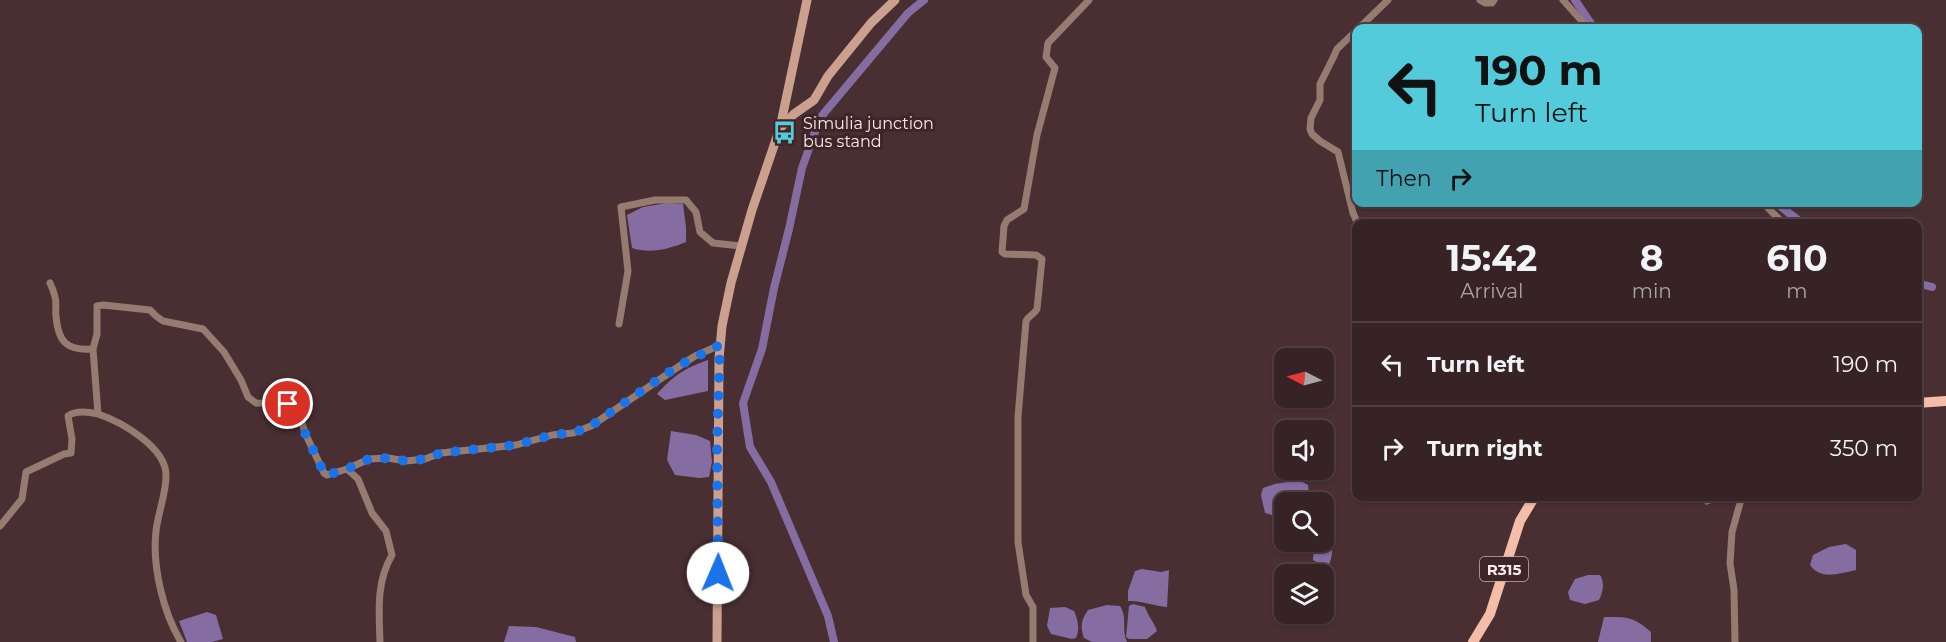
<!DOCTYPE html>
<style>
body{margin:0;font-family:Montserrat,sans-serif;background:#422f32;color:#f1f3f6;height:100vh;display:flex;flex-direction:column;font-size:22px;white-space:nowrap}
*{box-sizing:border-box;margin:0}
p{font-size:20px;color:#aaa4a7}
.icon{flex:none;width:33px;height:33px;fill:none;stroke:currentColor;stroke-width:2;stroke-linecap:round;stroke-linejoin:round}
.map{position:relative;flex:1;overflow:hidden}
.panel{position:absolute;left:1352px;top:219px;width:570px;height:282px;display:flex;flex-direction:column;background:#372326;border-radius:12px;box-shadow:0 2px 4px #0004,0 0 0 2px #514043}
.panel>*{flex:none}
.top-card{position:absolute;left:1352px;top:24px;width:570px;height:183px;border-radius:12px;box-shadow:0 2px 4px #0004,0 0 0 2px #514043;background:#53cbdb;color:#111;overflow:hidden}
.needle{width:39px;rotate:276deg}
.tools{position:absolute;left:1274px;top:348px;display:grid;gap:12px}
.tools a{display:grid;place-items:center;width:60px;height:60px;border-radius:12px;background:#372326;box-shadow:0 2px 4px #0004,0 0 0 2px #514043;font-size:30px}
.pin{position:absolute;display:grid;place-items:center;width:51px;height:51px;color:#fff;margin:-26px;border:3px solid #fff;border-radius:50%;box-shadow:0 2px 6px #0007}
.me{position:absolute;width:66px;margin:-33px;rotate:1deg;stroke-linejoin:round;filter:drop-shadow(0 0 4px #0008)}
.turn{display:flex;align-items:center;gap:21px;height:126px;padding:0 24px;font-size:27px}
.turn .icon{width:78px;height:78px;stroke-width:2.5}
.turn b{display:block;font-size:42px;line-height:51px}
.then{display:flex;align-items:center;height:57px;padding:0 24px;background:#0003;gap:12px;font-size:22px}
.eta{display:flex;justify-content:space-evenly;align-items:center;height:102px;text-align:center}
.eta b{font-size:36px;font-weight:700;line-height:42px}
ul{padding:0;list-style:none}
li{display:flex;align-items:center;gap:18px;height:84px;padding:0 24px;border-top:2px solid #514043}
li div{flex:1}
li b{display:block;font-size:22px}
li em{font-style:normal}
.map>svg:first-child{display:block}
.water{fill:#856da2}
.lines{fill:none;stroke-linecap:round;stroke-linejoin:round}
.canal{stroke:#856da2;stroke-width:8}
.street{stroke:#967b70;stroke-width:7}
.secondary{stroke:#cba08f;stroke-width:9}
.primary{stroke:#f4bda7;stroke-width:10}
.route{stroke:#1a73e8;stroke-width:10;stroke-dasharray:0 18}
.labels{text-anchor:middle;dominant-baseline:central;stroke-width:6;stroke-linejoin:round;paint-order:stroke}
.shield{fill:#3e2528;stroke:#c2aeb0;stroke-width:1.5}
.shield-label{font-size:15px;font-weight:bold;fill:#fbe9eb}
.poi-label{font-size:16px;fill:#fbe9eb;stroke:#3e2528;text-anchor:start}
</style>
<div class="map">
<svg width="1946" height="642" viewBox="0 0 1946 642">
<rect width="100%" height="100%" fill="#492f32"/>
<!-- water -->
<path class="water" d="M667,203l16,1 3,23v15c-17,7 -36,12 -54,6l-5,-33 16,-8z
M708,360v31l-43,9 -8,-6c16,-18 28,-26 51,-34z
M671,431l25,4 14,6 2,21 -3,15 -10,1 -24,-3 -8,-15z
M1299,480l9,5 1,9 -2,8h-23v21l-12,-8 -7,-2 -4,-18 2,-7 12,-4z
M1699,497v-1l30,1 -23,8z
M1323,538l7,1c3,11 3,19 -3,29l-14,-8 1,-18h9z
M1846,544l10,6v20c-16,3 -35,11 -46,-5l3,-10 16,-8z
M1142,569l19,3 8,-2 -2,37c-12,-1 -28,-7 -39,-6v-10l7,-20z
M1588,575h12c5,8 3,17 -1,25l-14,4 -15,-4 -2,-8 7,-13z
M1133,604l12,3c3,9 9,15 12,24l-10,8h-18l-3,-2 3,-31z
M1107,605l13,1c8,12 1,24 7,36h-35l-8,-4c-4,-11 -3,-18 4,-28z
M1065,607l9,4c4,9 6,17 2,27l-4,1 -21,-5 -4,-8 3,-18z
M207,612l9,3 7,24 -11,3h-25l-8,-21z
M1604,617c22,0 29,-1 47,15v10h-53z
M509,626l27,1 39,10 1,5h-72z"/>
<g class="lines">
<!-- canal -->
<path class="canal" d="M1575,0l19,28
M1775,202l28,22
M1917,283l15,4
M834,642l-6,-26 -57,-134 -21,-35 -7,-44 19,-54 12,-61 15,-59 13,-61 18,-50 88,-105 16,-13"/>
<!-- street -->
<path class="street" d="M1480,0l5,3h7l2,-3
M1563,0l25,28
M1359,28l29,-28
M1356,31l-19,18 -4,9 -13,26v16l-9,18 -1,11 2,5 8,7 18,11 15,61 5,11
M1762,202l22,22
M619,324l9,-53 -7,-64 34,-7h31l10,12 4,20 13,11 28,3
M93,349l4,-15v-28l6,-1 47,5 6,6 7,5 40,8 21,23 17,28 7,17 8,6 32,1 11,9 6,20 19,40 3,2 20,-6 11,10 14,34 14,18 6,24c-16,27 -13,57 -12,87
M98,414c24,8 69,34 68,62 0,18 -8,37 -10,55 -4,35 7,81 25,111
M347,469l22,-10 19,-1 18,3 19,-2 16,-6 75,-8 36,-10 21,-2 18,-7 87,-59 17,-11 25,-11
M0,526l22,-27 4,-27 38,-18 7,-1 1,-14 -4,-23c8,-6 21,-4 30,-2l-5,-65c-26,2 -35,-7 -37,-33 -1,-6 1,-13 -1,-19 -1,-5 -3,-10 -5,-14
M1033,642v-35l-7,-12 -8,-53v-125l8,-96c3,-6 8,-6 11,-12l5,-50 -6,-4 -31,-1 -3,-2 2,-26 3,-6 17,-11 13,-74 18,-67 -9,-11 2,-14 41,-43
M1735,642l-1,-52 -4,-27 2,-31 10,-36"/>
<!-- secondary -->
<path class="secondary" d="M780,128l27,-128
M717,642l2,-283 3,-33 9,-43 21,-73 28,-82 14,-14 20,-14 14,-24 43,-53 24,-23"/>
<!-- primary -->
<path class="primary" d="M1917,403l29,-2
M1473,642l17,-28 30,-93 15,-25"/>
</g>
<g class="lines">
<!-- route -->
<path class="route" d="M288,404l11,9 6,20 19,40 3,2 20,-6 22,-10 19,-1 18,3 19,-2 16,-6 75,-8 36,-10 21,-2 18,-7 87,-60 42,-21 -3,98 1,130"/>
</g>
<!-- icons -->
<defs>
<symbol id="bus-bare" viewBox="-9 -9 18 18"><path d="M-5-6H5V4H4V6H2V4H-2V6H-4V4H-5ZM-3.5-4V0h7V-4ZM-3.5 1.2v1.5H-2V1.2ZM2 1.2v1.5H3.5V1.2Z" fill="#53cbdb" stroke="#3e2528" stroke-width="2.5" paint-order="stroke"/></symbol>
</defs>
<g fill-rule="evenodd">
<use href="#bus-bare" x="768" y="116" width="33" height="33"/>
</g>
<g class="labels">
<!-- shield labels -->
<rect class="shield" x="1480" y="557" width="48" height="24" rx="4.5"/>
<g class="shield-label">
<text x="1504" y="569">R315</text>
</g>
<!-- poi labels -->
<g class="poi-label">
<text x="803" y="123">Simulia junction<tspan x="803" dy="18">bus stand</tspan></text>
</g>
</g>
</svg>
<div class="tools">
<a><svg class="needle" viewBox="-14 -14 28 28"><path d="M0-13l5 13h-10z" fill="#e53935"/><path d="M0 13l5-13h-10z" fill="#aaa4a7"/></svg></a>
<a><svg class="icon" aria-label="sound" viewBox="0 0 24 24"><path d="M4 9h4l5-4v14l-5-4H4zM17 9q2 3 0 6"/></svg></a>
<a><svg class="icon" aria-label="search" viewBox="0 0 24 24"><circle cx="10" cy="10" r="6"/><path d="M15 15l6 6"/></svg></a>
<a><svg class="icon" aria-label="layers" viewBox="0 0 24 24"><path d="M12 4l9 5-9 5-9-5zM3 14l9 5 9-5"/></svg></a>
</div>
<div class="pin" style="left:288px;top:404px;background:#d93025"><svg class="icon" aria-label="arrive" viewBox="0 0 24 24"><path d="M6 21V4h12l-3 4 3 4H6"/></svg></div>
<svg class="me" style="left:718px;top:573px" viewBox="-20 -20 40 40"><circle r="19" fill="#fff"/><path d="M0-13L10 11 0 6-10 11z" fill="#1a73e8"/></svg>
<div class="top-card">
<div class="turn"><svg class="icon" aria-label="left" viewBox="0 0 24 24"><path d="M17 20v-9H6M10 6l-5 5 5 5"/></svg><div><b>190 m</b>Turn left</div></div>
<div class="then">Then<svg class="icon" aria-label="right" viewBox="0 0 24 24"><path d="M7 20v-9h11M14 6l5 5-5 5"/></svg></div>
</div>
<section class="panel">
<div class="eta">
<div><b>15:42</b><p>Arrival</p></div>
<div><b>8</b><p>min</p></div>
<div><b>610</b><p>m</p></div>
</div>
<ul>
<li><svg class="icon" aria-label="left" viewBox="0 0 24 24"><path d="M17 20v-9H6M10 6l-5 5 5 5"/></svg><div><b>Turn left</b></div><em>190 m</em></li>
<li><svg class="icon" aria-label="right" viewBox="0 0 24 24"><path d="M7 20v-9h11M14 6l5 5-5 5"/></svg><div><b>Turn right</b></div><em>350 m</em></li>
</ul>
</section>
</div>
